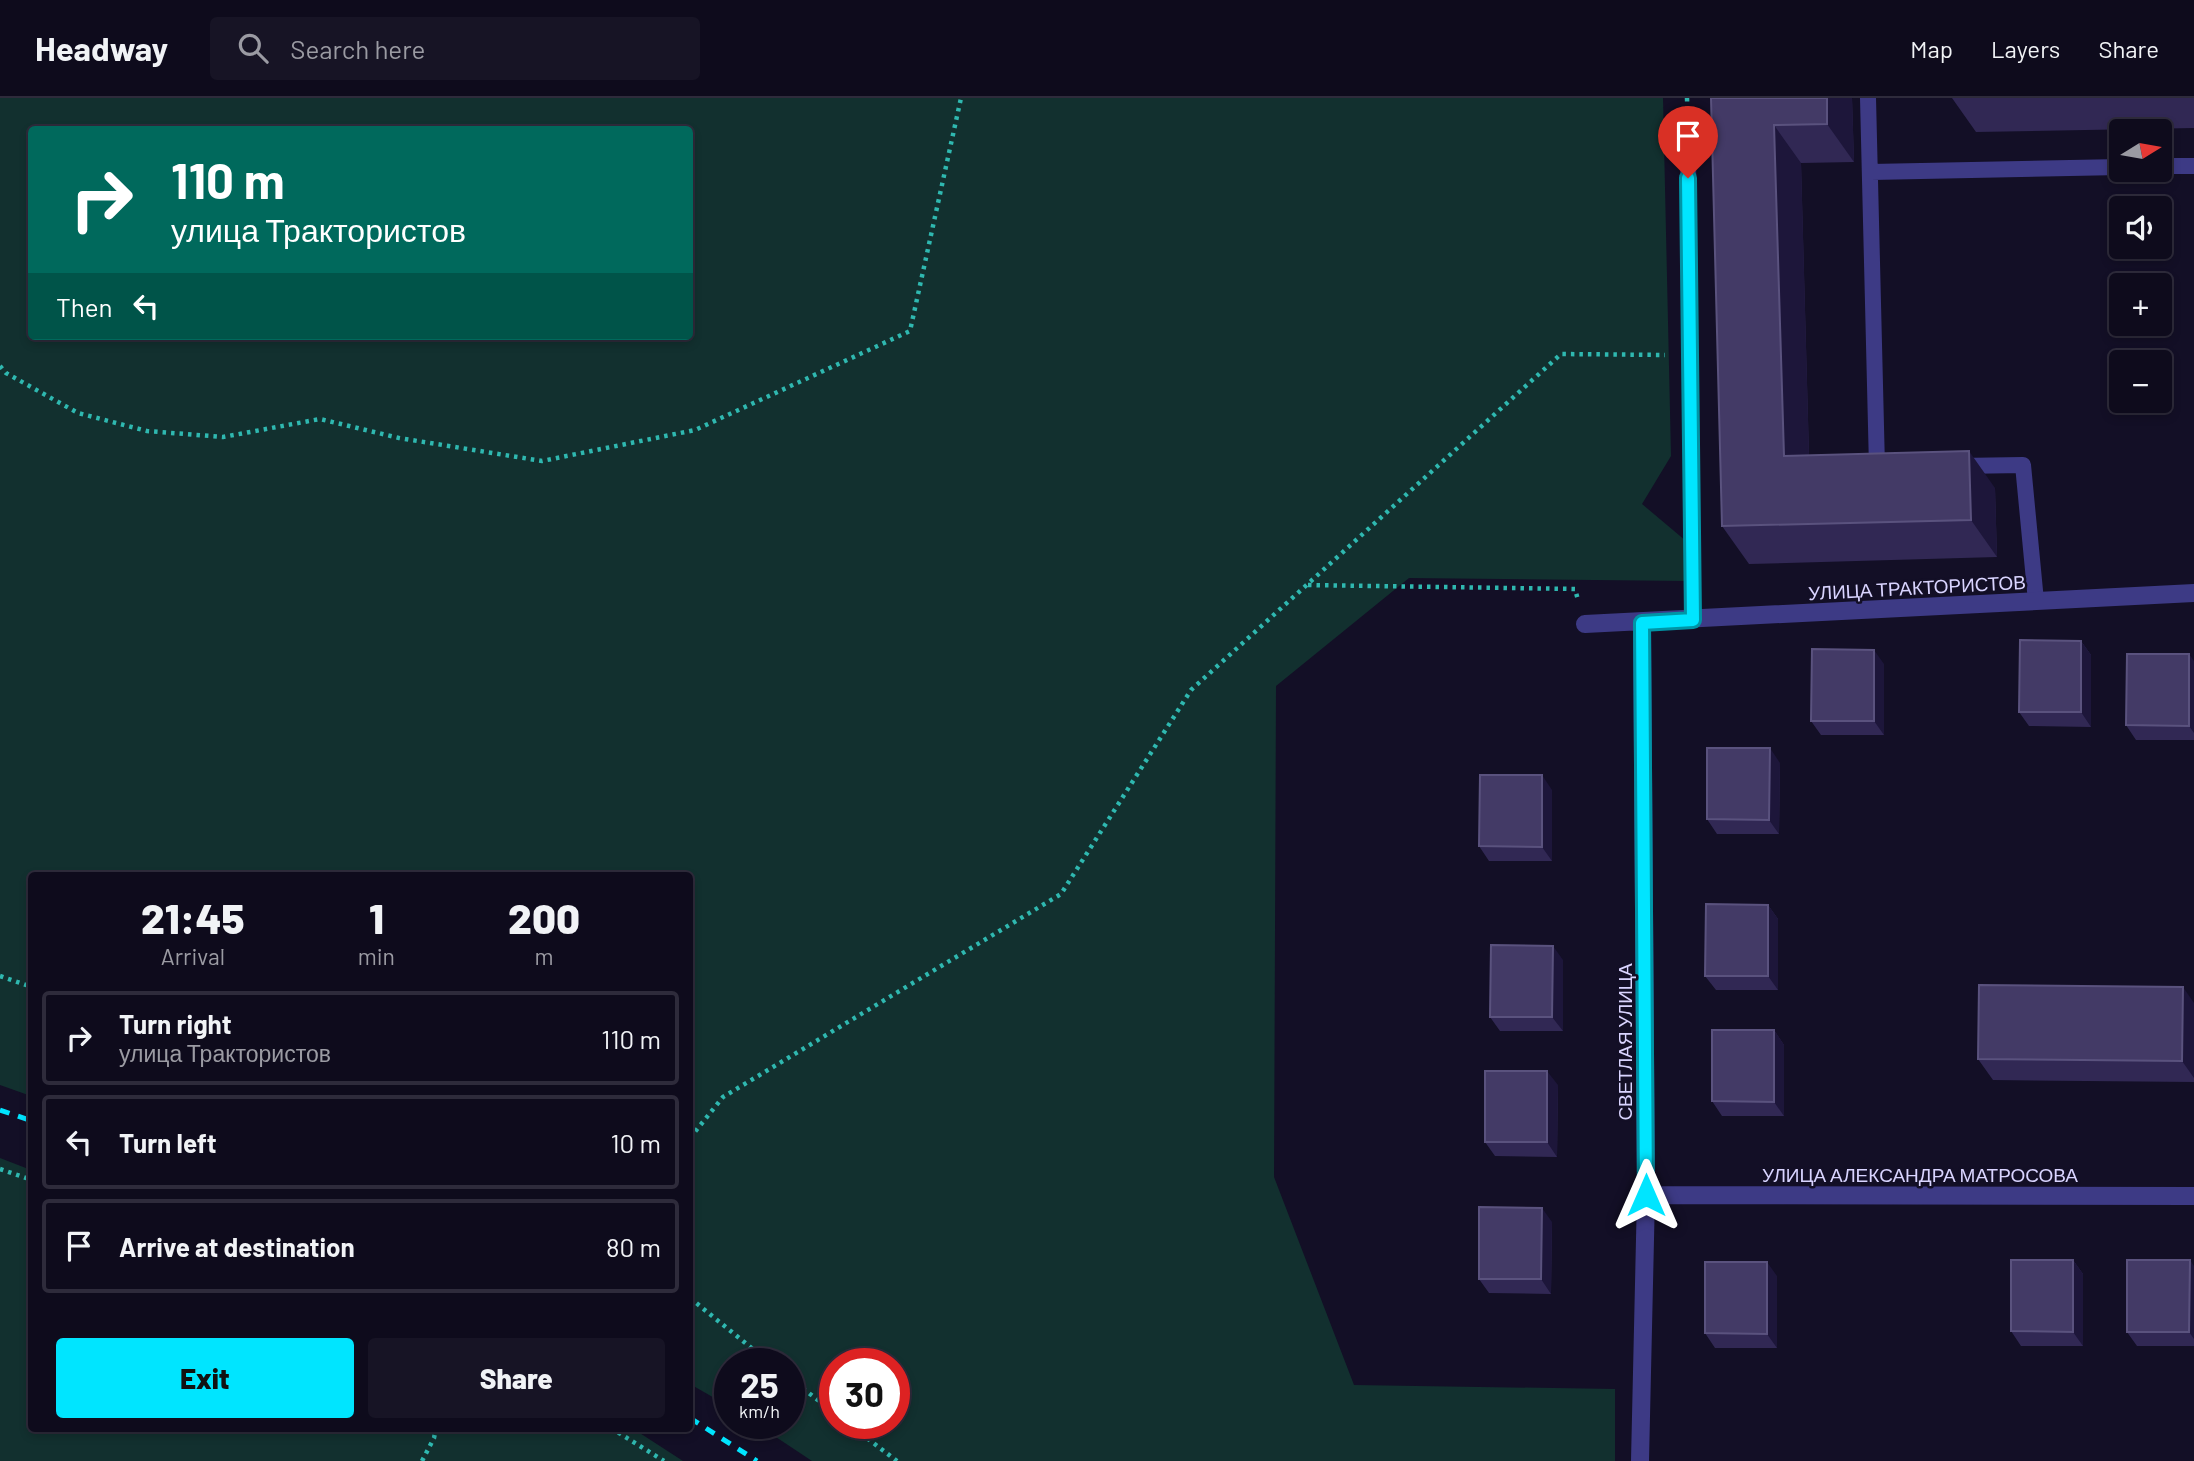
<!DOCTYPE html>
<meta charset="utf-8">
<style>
body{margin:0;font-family:Barlow,sans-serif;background:#171425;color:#f1f3f6;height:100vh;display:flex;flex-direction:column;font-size:26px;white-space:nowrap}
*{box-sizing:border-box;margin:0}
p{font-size:23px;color:#9b9ba3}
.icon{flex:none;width:38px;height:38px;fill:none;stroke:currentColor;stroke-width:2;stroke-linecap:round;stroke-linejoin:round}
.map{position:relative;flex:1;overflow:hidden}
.panel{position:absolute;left:28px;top:774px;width:665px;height:560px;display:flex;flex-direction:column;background:#0e0b1c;border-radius:7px;box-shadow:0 4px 10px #0003,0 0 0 2px #2e2b3b}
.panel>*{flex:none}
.banner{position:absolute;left:28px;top:28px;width:665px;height:214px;border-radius:7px;box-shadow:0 4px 10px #0003,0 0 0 2px #2e2b3b;background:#00695c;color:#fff;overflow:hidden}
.needle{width:46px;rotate:79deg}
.buttons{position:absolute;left:2109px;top:21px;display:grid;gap:14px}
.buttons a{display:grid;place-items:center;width:63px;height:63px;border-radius:7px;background:#0e0b1c;box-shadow:0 4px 10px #0003,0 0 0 2px #2e2b3b;font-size:35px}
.speed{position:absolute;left:714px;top:1250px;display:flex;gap:14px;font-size:35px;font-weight:700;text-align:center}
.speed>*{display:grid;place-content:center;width:91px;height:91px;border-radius:50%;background:#0e0b1c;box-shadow:0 4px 10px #0003,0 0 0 2px #2e2b3b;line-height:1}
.speed small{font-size:18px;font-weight:400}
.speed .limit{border:10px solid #d22;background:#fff;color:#111}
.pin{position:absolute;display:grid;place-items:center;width:60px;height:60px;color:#fff;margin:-72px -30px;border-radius:50% 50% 50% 0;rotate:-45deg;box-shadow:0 0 7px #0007}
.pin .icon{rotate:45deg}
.me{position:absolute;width:77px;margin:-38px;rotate:0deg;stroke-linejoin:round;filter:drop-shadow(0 0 5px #0008)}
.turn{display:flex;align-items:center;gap:24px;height:147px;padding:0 28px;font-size:32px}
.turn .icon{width:91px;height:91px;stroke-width:2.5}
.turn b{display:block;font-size:49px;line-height:60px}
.then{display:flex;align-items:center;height:66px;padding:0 28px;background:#0003;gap:14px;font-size:26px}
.eta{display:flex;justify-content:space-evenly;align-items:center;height:119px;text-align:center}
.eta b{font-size:42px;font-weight:800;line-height:49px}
.cta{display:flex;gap:14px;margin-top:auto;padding:14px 28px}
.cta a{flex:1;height:80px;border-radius:7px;background:#00e5ff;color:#111;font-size:28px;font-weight:800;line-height:80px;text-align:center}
.cta a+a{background:#171425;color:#f1f3f6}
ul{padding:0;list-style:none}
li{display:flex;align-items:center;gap:21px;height:94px;margin:0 14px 10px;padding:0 14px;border:4px solid #2e2b3b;border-radius:7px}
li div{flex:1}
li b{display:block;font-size:26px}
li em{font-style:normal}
header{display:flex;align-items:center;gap:42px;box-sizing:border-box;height:98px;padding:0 35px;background:#0e0b1c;border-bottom:2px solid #2e2b3b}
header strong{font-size:33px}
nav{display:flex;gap:38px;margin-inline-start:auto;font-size:24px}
.search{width:490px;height:63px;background:#171425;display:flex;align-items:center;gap:18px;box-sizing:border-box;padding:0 24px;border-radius:7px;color:#9b9ba3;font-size:26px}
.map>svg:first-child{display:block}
.green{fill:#12302f;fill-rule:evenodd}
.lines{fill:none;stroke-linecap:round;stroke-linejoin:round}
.path{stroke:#2fb8b0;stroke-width:4.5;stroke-dasharray:3.5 5;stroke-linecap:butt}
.lane{stroke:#3d3a85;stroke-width:16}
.street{stroke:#3d3a85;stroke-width:18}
.rail{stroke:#00e5ff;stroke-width:5;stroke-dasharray:10 9;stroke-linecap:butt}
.wall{fill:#312854}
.shaded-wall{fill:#1d163a}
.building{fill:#433a66;stroke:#5a527e;stroke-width:2}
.route-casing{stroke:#0095a6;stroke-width:18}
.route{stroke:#00e5ff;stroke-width:12}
.labels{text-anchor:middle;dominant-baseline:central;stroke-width:5;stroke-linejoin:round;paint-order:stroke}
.street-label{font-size:19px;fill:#d9d4ff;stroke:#130f26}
</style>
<header>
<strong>Headway</strong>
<div class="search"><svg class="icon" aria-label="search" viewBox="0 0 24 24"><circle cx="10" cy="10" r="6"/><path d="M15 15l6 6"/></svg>Search here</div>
<nav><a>Map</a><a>Layers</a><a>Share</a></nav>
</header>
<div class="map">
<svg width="2194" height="1363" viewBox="0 0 2194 1363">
<rect width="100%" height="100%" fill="#130f26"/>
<!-- green -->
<path class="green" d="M0,0h1663l8,358 -29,48 44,37 2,40 -279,-3 -133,108 -2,491 80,208 261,4v72h-803l-57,-38h34v-60h-59v44l-40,-23v-509h-658l-1,221 -31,-11zM32,32h658v206h-658zM835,1265h59v60h-59z
M0,1060l31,12 1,258h600l51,33h-683z"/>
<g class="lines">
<!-- path -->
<path class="path" d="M1687,0l1,31
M0,268l6,7 72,40 69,18 76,6 97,-18 79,19 143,23 153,-31 215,-99 51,-233
M1308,487l267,4 3,11
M0,878l32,11
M690,1040l33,-41 338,-203 130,-204 370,-336 104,1
M0,1071l32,11
M690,1200l80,65
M789,1280l46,35
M847,1325l50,38
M611,1330l53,33
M422,1363l12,-23 2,-10"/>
<!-- lane -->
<path class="lane" d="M1868,0l9,369h7
M1688,55l5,467
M2160,68h34
M1871,74l250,-5
M1959,368l64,-1 13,136"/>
<!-- street -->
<path class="street" d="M1585,526l609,-31
M1646,1097l548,1
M1640,1363l6,-266 -4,-572"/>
<!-- rail -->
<path class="rail" d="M0,1012l32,11
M690,1320l67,43"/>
</g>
<!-- wall -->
<path class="wall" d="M1711,0h141l2,64 -53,1 8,292 186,33 2,69 -248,7 -27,-38z
M1952,0h242v30l-218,4z
M2081,543l10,14v72l-62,-1 -10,-14z
M2194,563v79h-58l-10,-15z
M1884,566v71h-63l-10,-14z
M1780,665l-1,71h-62l-10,-15z
M1552,692v71h-63l-10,-15z
M1768,807l10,14v71h-62l-11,-14z
M1563,862v71h-63l-10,-14z
M2194,905v79l-201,-2 -15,-21z
M1774,932l10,15v71h-62l-10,-15z
M1558,987l-1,72 -62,-1 -10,-14z
M1552,1124l-1,72 -62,-1 -10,-14z
M2073,1162l10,14v72h-62l-10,-15z
M2194,1168v80h-57l-10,-14z
M1777,1178v72h-62l-10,-15z"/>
<!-- shaded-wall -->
<path class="shaded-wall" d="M1827,0h25l2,64 -27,-38z
M1774,27l27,38 9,330 -26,-37z
M1969,353l26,37 2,69 -26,-37z
M2081,543l10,14v72l-10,-15z
M1874,552l10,14v71l-10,-14z
M2189,556l5,7v72l-5,-7z
M1770,650l10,15 -1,71 -10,-14z
M1542,677l10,15v71l-10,-14z
M1768,807l10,14v71l-10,-14z
M1553,848l10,14v71l-11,-14z
M2183,889l11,16v75l-12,-17z
M1774,932l10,15v71l-10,-14z
M1547,973l11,14 -1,72 -10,-15z
M1542,1110l10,14 -1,72 -10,-15z
M2073,1162l10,14v72l-10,-14z
M2190,1162l4,6v73l-5,-7z
M1767,1164l10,14v72l-10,-14z"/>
<!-- building -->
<path class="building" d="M1711,0h116v26l-53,1 10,331 185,-5 2,69 -249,6z
M2020,542l61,1v71h-62z
M1812,551l62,1v71h-63z
M2127,556h62v72l-63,-1z
M1707,650h63l-1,72 -62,-1z
M1480,677h62v72l-63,-1z
M1706,806l62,1v71h-63z
M1491,847l62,1 -1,71h-62z
M1979,887l204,2 -1,74 -204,-2z
M1712,932h62v72l-62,-1z
M1485,973h62v71h-62z
M1479,1109l63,1 -1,71h-62z
M2011,1162h62v72l-62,-1z
M2127,1162h63l-1,72h-62z
M1705,1164h62v72l-62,-1z"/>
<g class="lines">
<defs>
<path id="route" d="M1646,1097l-4,-572 51,-3 -5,-442"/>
</defs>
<!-- route casing -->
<use href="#route" class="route-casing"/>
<!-- route -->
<use href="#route" class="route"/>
</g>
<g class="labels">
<!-- street labels -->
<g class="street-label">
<text transform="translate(1917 489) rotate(-3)">УЛИЦА ТРАКТОРИСТОВ</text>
<text transform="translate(1624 944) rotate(-90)">СВЕТЛАЯ УЛИЦА</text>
<text x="1920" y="1076">УЛИЦА АЛЕКСАНДРА МАТРОСОВА</text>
</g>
</g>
</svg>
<div class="buttons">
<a><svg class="needle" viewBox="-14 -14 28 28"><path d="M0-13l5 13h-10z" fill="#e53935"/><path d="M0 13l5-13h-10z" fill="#9b9ba3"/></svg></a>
<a><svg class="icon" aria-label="sound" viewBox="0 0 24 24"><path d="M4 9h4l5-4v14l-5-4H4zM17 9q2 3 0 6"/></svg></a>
<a>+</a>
<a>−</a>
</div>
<div class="speed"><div>25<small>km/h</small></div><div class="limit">30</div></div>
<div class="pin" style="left:1688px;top:80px;background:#d93025"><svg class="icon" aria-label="arrive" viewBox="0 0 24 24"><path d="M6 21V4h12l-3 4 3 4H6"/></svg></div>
<svg class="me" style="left:1646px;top:1097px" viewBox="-20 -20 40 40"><path d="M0-17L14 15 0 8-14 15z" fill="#00e5ff" stroke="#fff" stroke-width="4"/></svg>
<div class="banner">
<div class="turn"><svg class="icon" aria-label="right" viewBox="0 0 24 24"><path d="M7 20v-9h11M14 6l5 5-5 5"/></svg><div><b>110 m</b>улица Трактористов</div></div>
<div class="then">Then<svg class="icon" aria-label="left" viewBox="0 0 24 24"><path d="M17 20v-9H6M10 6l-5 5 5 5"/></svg></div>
</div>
<section class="panel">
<div class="eta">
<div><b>21:45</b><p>Arrival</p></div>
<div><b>1</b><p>min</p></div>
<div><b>200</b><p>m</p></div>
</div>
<ul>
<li><svg class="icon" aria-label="right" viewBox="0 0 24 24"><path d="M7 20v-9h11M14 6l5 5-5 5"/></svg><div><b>Turn right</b><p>улица Трактористов</p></div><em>110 m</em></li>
<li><svg class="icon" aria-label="left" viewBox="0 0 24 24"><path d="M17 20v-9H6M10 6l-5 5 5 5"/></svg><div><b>Turn left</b></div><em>10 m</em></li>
<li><svg class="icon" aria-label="arrive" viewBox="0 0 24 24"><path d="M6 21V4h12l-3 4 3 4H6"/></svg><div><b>Arrive at destination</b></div><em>80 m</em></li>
</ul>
<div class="cta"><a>Exit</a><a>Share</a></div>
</section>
</div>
